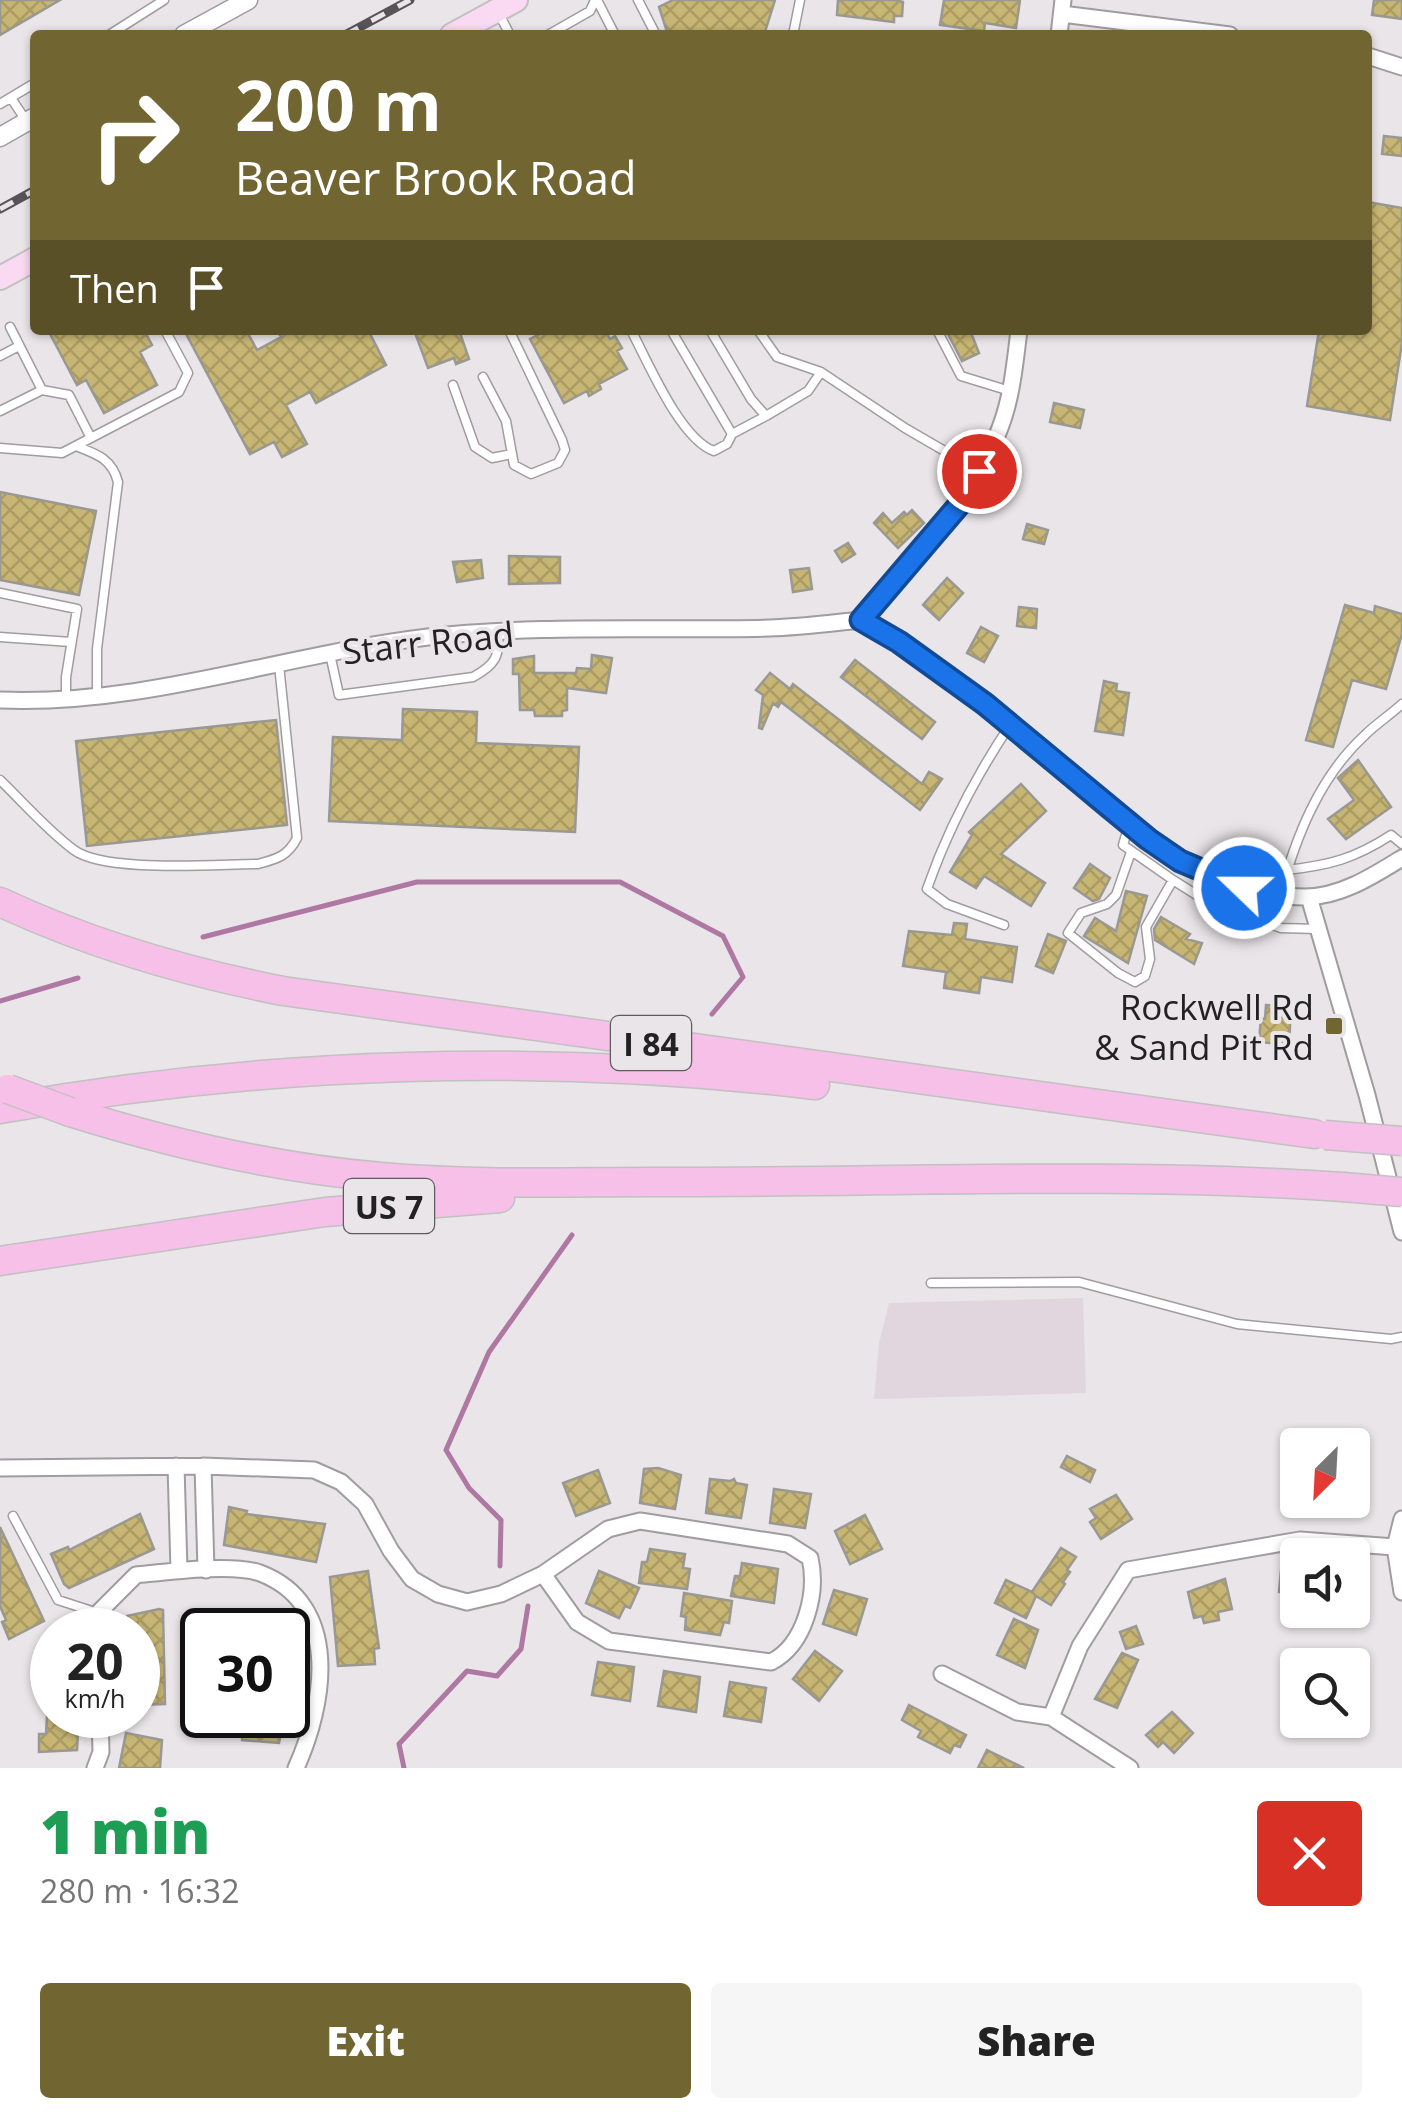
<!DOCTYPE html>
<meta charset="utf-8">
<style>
body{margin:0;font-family:"Open Sans",sans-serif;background:#f6f6f6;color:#222;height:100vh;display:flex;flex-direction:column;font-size:38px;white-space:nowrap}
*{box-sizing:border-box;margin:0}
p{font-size:32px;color:#767676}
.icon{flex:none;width:55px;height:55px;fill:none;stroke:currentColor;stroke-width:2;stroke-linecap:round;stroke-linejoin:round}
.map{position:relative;height:1768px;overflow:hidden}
.drawer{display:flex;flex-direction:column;background:#fff;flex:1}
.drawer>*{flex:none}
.hud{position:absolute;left:30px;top:30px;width:1342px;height:305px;border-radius:10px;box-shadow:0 2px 8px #0004;background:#716532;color:#fff;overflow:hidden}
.needle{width:65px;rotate:204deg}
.controls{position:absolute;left:1280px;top:1428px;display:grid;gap:20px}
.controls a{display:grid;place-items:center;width:90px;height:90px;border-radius:10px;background:#fff;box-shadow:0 2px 8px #0004;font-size:50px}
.speed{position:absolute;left:30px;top:1608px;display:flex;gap:20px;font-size:50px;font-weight:700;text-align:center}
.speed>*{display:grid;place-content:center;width:130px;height:130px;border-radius:50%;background:#fff;box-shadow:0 2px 8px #0004;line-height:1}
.speed small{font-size:25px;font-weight:400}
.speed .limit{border:5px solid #111;border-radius:15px;background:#fff;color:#111}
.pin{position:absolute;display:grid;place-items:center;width:85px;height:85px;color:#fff;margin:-42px;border:5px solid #fff;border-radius:50%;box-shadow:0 2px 10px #0007}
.me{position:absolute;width:110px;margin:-55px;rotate:292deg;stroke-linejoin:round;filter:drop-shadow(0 0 8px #0008)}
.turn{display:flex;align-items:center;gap:35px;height:210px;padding:0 40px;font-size:45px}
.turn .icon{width:130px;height:130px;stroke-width:2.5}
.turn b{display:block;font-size:70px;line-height:85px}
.then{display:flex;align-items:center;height:95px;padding:0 40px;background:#0003;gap:20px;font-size:38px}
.round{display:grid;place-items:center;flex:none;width:105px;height:105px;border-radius:10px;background:#f6f6f6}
.summary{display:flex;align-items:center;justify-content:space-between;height:170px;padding:0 40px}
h1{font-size:60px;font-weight:800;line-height:75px;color:#1e9e55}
.action{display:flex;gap:20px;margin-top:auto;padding:20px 40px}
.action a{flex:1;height:115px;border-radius:10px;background:#716532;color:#fff;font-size:40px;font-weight:800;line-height:115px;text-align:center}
.action a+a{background:#f6f6f6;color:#222}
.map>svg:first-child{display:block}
.built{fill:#e1d6de}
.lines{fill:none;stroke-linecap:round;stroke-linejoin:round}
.stream{stroke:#ae78a2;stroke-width:5}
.building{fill:url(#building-cross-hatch);stroke:#999893;stroke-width:2.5}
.service-casing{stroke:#a09c9f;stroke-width:11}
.minor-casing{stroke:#a09c9f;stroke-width:19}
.tertiary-casing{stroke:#a09c9f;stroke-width:21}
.primary-casing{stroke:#c1c1c1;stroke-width:26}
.motorway-casing{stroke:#c1c1c1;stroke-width:31}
.service{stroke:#fff;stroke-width:8}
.minor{stroke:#fff;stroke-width:15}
.tertiary{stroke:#fff;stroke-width:18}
.primary{stroke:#fad9f2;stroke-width:22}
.motorway{stroke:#f6c0e9;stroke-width:28}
.rail-casing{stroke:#565456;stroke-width:9}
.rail{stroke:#eae5e8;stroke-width:5;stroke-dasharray:15;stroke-linecap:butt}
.motorway-bridge-casing{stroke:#c1c1c1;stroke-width:31;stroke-linecap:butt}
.motorway-bridge{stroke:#f6c0e9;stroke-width:28}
.route-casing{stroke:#114b97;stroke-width:25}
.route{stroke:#1a73e8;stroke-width:18}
.poi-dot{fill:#716532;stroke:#eae5e8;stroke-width:4}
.labels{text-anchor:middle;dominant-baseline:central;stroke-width:8;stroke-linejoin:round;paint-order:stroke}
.shield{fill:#eae5e8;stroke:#5f5c5e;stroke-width:2.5}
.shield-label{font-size:32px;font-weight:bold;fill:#232223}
.street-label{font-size:35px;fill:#232223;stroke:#eae5e8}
.poi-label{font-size:35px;fill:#232223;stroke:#eae5e8;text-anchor:end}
</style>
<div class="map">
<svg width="1402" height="1768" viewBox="0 0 1402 1768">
<defs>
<pattern id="building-cross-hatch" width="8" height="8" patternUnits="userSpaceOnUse" patternTransform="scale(2.5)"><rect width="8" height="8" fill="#c7b673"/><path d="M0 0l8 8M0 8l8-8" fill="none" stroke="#ab9c63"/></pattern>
</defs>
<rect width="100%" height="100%" fill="#eae5e8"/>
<!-- built -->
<path class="built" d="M1083,1298l3,95 -212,6 5,-56 10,-40z"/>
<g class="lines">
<!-- stream -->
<path class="stream" d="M203,937l214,-55h203l103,54 20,41 -31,37
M0,1001l78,-23
M500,1566l1,-46 -32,-32 -23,-38 43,-98 83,-117
M404,1768l-5,-24 68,-73 30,5 24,-27 7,-43"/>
</g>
<!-- building -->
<path class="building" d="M0,0h60l-60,35z
M673,0h102l-11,35h-96l-9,-28z
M838,0h58l7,2 -1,14h-8v6l-57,-7z
M944,0h76l-4,28 -31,-5 -1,8 -44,-6z
M1374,0h28v19l-30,-4z
M1384,136l18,2v18l-20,-2z
M1368,202l34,6v135l-12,77 -83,-14 12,-76h49z
M48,330h96l8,15 -12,7 17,33 -53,28 -18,-33 -9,5z
M184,330h62l11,20 24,-13 -4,-7h91l18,35 -70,38 -6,-11 -24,13 21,39 -25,13 -8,-15 -24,12z
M414,330h45l10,29 -13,5 -2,-6 -26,10z
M547,330h58l5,9 5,-3 7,12 -5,3 10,18 -28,15 2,5 -12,7 -2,-5 -23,12 -34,-64z
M946,330h24l9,23 -17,8z
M1054,403l30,7 -4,18 -30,-6z
M0,492l96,19 -17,84 -79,-15z
M912,510l12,13 -26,25 -24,-25 9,-10 9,10 12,-11 3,3z
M1027,524l21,6 -4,14 -21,-5z
M848,543l7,11 -13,8 -7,-11z
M509,556l51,1v26l-51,1z
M481,560l2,18 -26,4 -4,-20z
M809,568l3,21 -19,3 -3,-22z
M947,578l16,15 -24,27 -16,-15z
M1345,605l29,8 1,-7 27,8v20l-16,55 -34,-9 -19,67 -27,-7z
M1019,607l18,2 -1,19 -19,-2z
M981,627l17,9 -14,26 -17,-9z
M592,655l20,3 -6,35 -39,-5v22l-5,1v5h-27l-1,-6h-14l-1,-36h-6v-15l21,-3v17h42l1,-5 14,1z
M855,660l80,62 -13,17 -81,-62z
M770,673l20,16 3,-5 129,100 7,-12 13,7 -22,31 -139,-108 -3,5 -5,-4 -11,26 -3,-1 4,-33 -7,-5z
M1104,681l13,3 -1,7 13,2 -6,42 -28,-4z
M403,709l74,3 -1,31 103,4 -4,85 -246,-11 4,-84 69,3z
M276,720l11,105 -200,21 -11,-105z
M1358,760l33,47 -45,32 -18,-20 26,-19 -16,-22z
M1021,784l25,27 -45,43 44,29 -14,23 -47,-30 -8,12 -26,-16 22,-37 -3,-3z
M1090,864l20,14 -11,21 -6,2 -19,-13z
M1126,891l21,5 -19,67 -44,-27 11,-18 21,13z
M1161,917l29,17 -4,5 16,4 -8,21 -39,-24 -1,-11z
M954,923l13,1 -2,15 52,8 -5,35 -31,-5 -2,16 -35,-5 2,-16 -43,-6 6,-35 43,4z
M1048,934l18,7 -13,32 -17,-7z
M1266,1005l25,2 -2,38 -30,-3 2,-24 4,1z
M1067,1456l28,14 -5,12 -29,-15z
M658,1468l23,7 -6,34 -35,-6 4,-34z
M598,1470l12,33 -34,13 -13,-33z
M710,1479l20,2 4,-2 2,4 11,2 -6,33 -35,-5z
M774,1489l37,5 -6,34 -35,-5z
M1116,1495l16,24 -31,20 -11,-17 6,-4 -6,-9z
M229,1507l18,4 -1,3 79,10 -9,38 -92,-17z
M140,1514l14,35 -85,39 -5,-4 -13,-30 17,-7 1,3z
M865,1515l17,34 -32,15 -15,-33z
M0,1527l44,94 -35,18 -7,-17 4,-2 -6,-14z
M1061,1548l15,9 -9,13 3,2 -7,10 2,2 -14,21 -15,-9 -10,22 -31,-15 11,-23 26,12z
M650,1549l35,5 -2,14 7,1 -3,20 -48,-6 3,-21h5z
M742,1563l36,6 -4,34 -43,-7 4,-20h5z
M368,1571l11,77 -5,1 1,15 -37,2 -8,-89z
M599,1571l40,17 -9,20 -5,-2 -6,12 -33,-15z
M1281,1571l17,3v20l-19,-2z
M1225,1579l7,30 -14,3 1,8 -15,3 -2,-7 -8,2 -6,-26z
M834,1590l33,9 -11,36 -33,-11z
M684,1593l48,8 -3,22 -5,-1 -4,13 -35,-5 1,-13 -5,-1z
M159,1609l4,1 2,94 -26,1 -1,-75h-10l-1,-14z
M1014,1619l24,11 -13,38 -28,-13z
M1136,1626l7,18 -17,5 -6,-17z
M815,1651l27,20 -23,30 -26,-22z
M1122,1653l16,7 -21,48 -22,-9z
M40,1656h12v17h-12z
M598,1662l36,5 -4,34 -38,-6z
M664,1671l36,6 -4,35 -38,-6z
M730,1682l36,6 -5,34 -37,-6z
M909,1705l57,30 -6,12 -6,-2 -4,8 -32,-16 3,-6 -19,-11z
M1172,1712l21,21 -19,20 -11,-11 -5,5 -12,-12z
M47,1715h32l-2,35 -38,2v-18h7z
M245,1715h40l-6,28 -37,-3z
M126,1733l36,7 -2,28h-41z
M987,1750l37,18h-46z"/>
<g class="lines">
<defs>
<path id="service" d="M597,0l18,35
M638,0l18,35
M498,12l12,23
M109,35l55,-35
M548,35l42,-24 5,-11
M793,35l7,-35
M11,98l16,24
M0,104l35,-21
M10,327l32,63 27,5 22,43
M631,330c17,32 49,109 83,121l13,-7 5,-10
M671,330l61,104 34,-18
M710,330l41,69 15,17 42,-25 13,-19
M758,330l19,27 44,15 84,56 74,43
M937,330l24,46 49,15
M0,356l19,-10
M483,377l23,44 8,44 17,9 27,-11 7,-13 -3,-10 -53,-110
M453,385l22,62 17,11 20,-4
M0,411l42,-21
M76,446c21,8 36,13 42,36l-21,167v48
M0,448l62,5 117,-61 9,-19 -23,-43
M0,593l77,16 -11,68v23
M0,637l71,5
M330,654l9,41 134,-18c22,-12 27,-20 25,-45
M0,780c24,23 47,50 74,70 31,23 142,14 184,14 19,-5 30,-8 39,-26l-18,-173
M1128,828l-5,17 50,35 -27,47 4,32 -5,17 -10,6 -17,-9 -50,-40 13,-20 26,-9 9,-9 15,-43
M1287,870c43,-5 67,-11 104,-35l11,9
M1173,880l30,19 78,29 36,1
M1280,895c16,-58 39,-118 85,-160 11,-11 25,-20 37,-31
M1004,925l-57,-21 -20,-15c20,-58 49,-113 83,-164
M931,1283l148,-1 158,42 154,15 11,-2
M13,1516l45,84 40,13"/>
<path id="minor" d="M1062,14l168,21
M1059,35l4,-35
M1368,56l34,11
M861,620c43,25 86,54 125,85 93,74 189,192 319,192 35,0 68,-21 97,-39
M861,620c51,-60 111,-117 139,-192 12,-31 15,-65 19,-98
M0,700c146,6 284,-46 428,-63 113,-13 228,-6 342,-9 30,-1 61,-5 91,-8
M1309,897l58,198 35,137
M176,1466l3,104
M203,1466l3,104
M0,1468l203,-2 111,4 27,12 24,22 26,47 21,28 26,15 29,8 34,-8 42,-20 65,-45 32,-8 148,23 22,14c8,35 -5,87 -39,104l-162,-21 -32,-19 -34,-48
M1402,1519l-7,28 7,45
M98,1630v-17l38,-38c30,-3 96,-12 124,-2 82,31 65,131 36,195
M942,1674l75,38 34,5 79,51
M1051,1717l29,-71 48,-76 172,-30 95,7
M95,1768l6,-16 -1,-37"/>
<path id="tertiary" d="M184,35l64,-35
M0,137l35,-20"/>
<path id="primary" d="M452,35l64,-35
M0,278l35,-19"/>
<path id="motorway" d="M0,902c90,42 186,70 283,89l1031,143
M0,1109c267,-48 545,-56 815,-24
M70,1112c102,32 204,56 311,65 90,8 182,5 273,5 229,1 460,-11 689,5
M0,1261l325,-49 175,-14"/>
</defs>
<!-- service casing -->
<use href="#service" class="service-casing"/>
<!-- minor casing -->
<use href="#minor" class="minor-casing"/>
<!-- tertiary casing -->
<use href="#tertiary" class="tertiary-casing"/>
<!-- primary casing -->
<use href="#primary" class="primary-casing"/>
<!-- motorway casing -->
<use href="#motorway" class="motorway-casing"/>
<!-- service -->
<use href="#service" class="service"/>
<!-- minor -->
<use href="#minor" class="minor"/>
<!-- tertiary -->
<use href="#tertiary" class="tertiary"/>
<!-- primary -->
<use href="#primary" class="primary"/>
<!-- motorway -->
<use href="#motorway" class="motorway"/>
<defs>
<path id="rail" d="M345,35l65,-35
M0,209l35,-19"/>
</defs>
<!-- rail casing -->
<use href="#rail" class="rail-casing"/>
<!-- rail -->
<use href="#rail" class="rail"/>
<defs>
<path id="motorway-bridge" d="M8,1089l62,23
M1325,1135l77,6
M1343,1187l59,5"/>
</defs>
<!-- motorway-bridge casing -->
<use href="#motorway-bridge" class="motorway-bridge-casing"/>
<!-- motorway-bridge -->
<use href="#motorway-bridge" class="motorway-bridge"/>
</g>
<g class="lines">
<defs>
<path id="route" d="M979,471l-20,34 -98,115 38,22 86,62 163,135 32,22 64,27"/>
</defs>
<!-- route casing -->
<use href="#route" class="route-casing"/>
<!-- route -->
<use href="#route" class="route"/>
</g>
<!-- markers -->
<rect class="poi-dot" x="1324" y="1016" width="20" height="20" rx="5"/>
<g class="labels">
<!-- shield labels -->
<g class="shield">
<rect x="611" y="1016" width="80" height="54" rx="8"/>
<rect x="344" y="1179" width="90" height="54" rx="8"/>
</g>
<g class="shield-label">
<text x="651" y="1043">I 84</text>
<text x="389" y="1206">US 7</text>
</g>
<!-- street labels -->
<g class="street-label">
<text transform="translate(428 642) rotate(-6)">Starr Road</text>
</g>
<!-- poi labels -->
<g class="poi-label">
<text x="1314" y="1006">Rockwell Rd<tspan x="1314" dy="40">&amp; Sand Pit Rd</tspan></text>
</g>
</g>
</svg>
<div class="controls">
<a><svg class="needle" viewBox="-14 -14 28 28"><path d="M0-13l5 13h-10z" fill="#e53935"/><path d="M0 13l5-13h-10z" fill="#767676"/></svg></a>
<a><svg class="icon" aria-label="sound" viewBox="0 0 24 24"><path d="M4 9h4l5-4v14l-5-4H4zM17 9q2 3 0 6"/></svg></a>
<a><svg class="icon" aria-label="search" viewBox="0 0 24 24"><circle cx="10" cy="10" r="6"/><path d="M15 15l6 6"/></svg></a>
</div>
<div class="speed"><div>20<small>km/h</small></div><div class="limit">30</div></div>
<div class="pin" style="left:979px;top:471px;background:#d93025"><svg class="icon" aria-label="arrive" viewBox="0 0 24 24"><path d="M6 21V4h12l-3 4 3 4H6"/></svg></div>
<svg class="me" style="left:1244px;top:888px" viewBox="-20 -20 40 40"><circle r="17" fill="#1a73e8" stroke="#fff" stroke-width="3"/><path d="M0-11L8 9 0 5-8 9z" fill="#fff"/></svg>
<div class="hud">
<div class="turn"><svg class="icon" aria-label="right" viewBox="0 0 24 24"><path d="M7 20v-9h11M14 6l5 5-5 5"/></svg><div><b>200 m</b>Beaver Brook Road</div></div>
<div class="then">Then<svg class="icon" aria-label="arrive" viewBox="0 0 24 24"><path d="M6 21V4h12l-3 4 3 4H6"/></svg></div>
</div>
</div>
<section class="drawer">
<div class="summary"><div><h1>1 min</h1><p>280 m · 16:32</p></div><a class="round" style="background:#d93025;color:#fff"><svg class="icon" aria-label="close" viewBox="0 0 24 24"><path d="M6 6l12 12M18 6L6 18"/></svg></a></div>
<div class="action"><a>Exit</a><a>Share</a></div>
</section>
